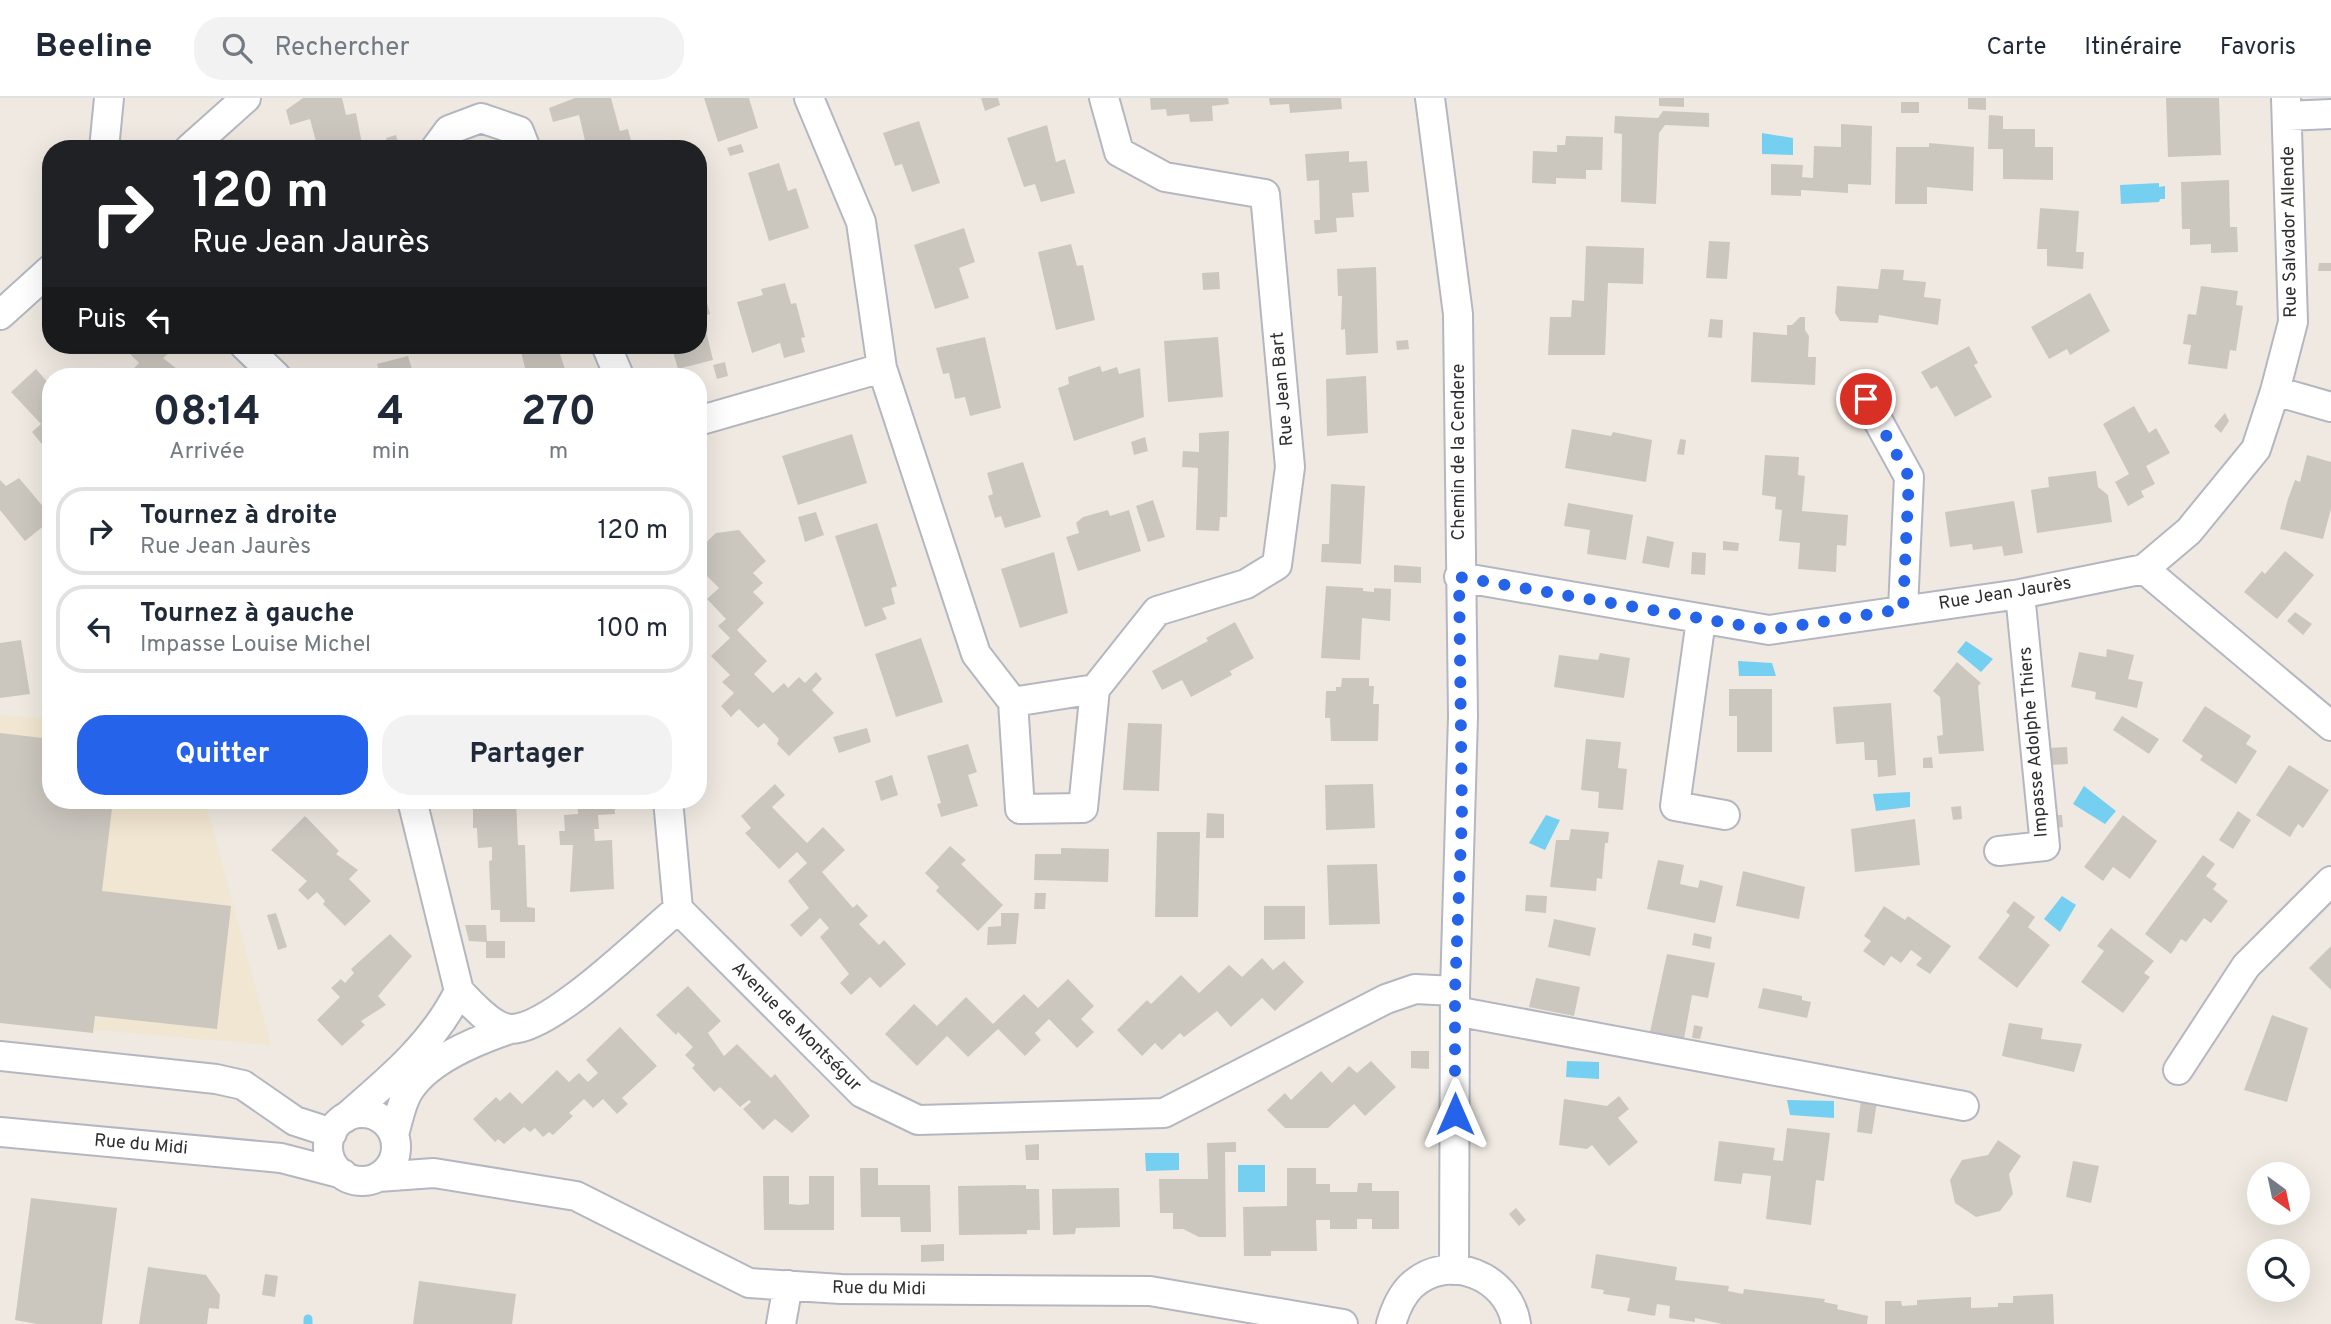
<!DOCTYPE html>
<html lang="fr">
<meta charset="utf-8">
<style>
body{margin:0;font-family:Overpass,sans-serif;background:#f2f2f3;color:#1f2937;height:100vh;display:flex;flex-direction:column;font-size:26px;white-space:nowrap}
*{box-sizing:border-box;margin:0}
p{font-size:23px;color:#747a83}
.icon{flex:none;width:38px;height:38px;fill:none;stroke:currentColor;stroke-width:2;stroke-linecap:round;stroke-linejoin:round}
.map{position:relative;flex:1;overflow:hidden}
.drawer{position:absolute;left:42px;top:270px;width:665px;height:441px;display:flex;flex-direction:column;background:#fff;border-radius:28px;box-shadow:0 7px 28px #0002}
.drawer>*{flex:none}
.guide{position:absolute;left:42px;top:42px;width:665px;height:214px;border-radius:28px;box-shadow:0 7px 28px #0002;background:#202124;color:#fff;overflow:hidden}
.needle{width:46px;rotate:147deg}
.controls{position:absolute;left:2247px;top:1064px;display:grid;gap:14px}
.controls a{display:grid;place-items:center;width:63px;height:63px;border-radius:50%;background:#fff;box-shadow:0 7px 28px #0002;font-size:35px}
.pin{position:absolute;display:grid;place-items:center;width:60px;height:60px;color:#fff;margin:-30px;border:4px solid #fff;border-radius:50%;box-shadow:0 2px 7px #0007}
.me{position:absolute;width:77px;margin:-38px;rotate:0deg;stroke-linejoin:round;filter:drop-shadow(0 0 5px #0008)}
.turn{display:flex;align-items:center;gap:24px;height:147px;padding:0 35px;font-size:32px}
.turn .icon{width:91px;height:91px;stroke-width:2.5}
.turn b{display:block;font-size:49px;line-height:60px}
.then{display:flex;align-items:center;height:66px;padding:0 35px;background:#0003;gap:14px;font-size:26px}
.eta{display:flex;justify-content:space-evenly;align-items:center;height:119px;text-align:center}
.eta b{font-size:42px;font-weight:700;line-height:49px}
.primary-button{display:flex;gap:14px;margin-top:auto;padding:14px 35px}
.primary-button a{flex:1;height:80px;border-radius:28px;background:#2563eb;color:#fff;font-size:28px;font-weight:700;line-height:80px;text-align:center}
.primary-button a+a{background:#f2f2f3;color:#1f2937}
ul{padding:0;list-style:none}
li{display:flex;align-items:center;gap:21px;height:88px;margin:0 14px 10px;padding:0 21px;border:4px solid #e0e1e3;border-radius:28px}
li div{flex:1}
li b{display:block;font-size:26px}
li em{font-style:normal}
header{display:flex;align-items:center;gap:42px;box-sizing:border-box;height:98px;padding:0 35px;background:#fff;border-bottom:2px solid #e0e1e3}
header strong{font-size:33px}
nav{display:flex;gap:38px;margin-inline-start:auto;font-size:24px}
.search{width:490px;height:63px;background:#f2f2f3;display:flex;align-items:center;gap:18px;box-sizing:border-box;padding:0 24px;border-radius:28px;color:#747a83;font-size:26px}
.map>svg:first-child{display:block}
.education{fill:#f0e6d1}
.water{fill:#75cff0}
.lines{fill:none;stroke-linecap:round;stroke-linejoin:round}
.stream{stroke:#75cff0;stroke-width:9}
.building{fill:#cbc7bf}
.minor-casing{stroke:#b4b7c1;stroke-width:32}
.minor{stroke:#fff;stroke-width:28}
.route{stroke:#2563eb;stroke-width:12;stroke-dasharray:0 21.6}
.labels{text-anchor:middle;dominant-baseline:central;stroke-width:5;stroke-linejoin:round;paint-order:stroke}
.street-label{font-size:18px;fill:#2e2e2e;stroke:#fff}
</style>
<header>
<strong>Beeline</strong>
<div class="search"><svg class="icon" aria-label="search" viewBox="0 0 24 24"><circle cx="10" cy="10" r="6"/><path d="M15 15l6 6"/></svg>Rechercher</div>
<nav><a>Carte</a><a>Itinéraire</a><a>Favoris</a></nav>
</header>
<div class="map">
<svg width="2331" height="1226" viewBox="0 0 2331 1226">
<rect width="100%" height="100%" fill="#efe9e1"/>
<!-- education -->
<path class="education" d="M0,617l51,4v81h154l66,245 -271,-23z"/>
<!-- water -->
<path class="water" d="M1762,35l31,5v17l-31,-1z
M2159,85v4l6,-1v13h-5l-1,3 -38,2 -1,-19z
M1966,543l27,18 -12,13 -24,-20z
M1738,563l34,2 4,13h-37z
M2084,688l32,25 -11,13 -32,-20z
M1910,694v15l-34,4 -3,-17z
M1546,717l14,5 -15,30 -16,-7z
M2062,798l14,9 -16,27 -16,-13z
M1567,963l32,1v17l-33,-2z
M1787,1002l47,1v17l-44,-3z
M1145,1055h34v17l-33,1z
M1238,1067h27v27h-27z"/>
<g class="lines">
<!-- stream -->
<path class="stream" d="M308,1226v-5"/>
</g>
<!-- building -->
<path class="building" d="M303,0h39l4,17 10,-2 7,36h-45l-8,-30 -20,6 -4,-15z
M575,0h36l9,33 8,-2 5,20h-46l-8,-34 -26,7 -4,-14z
M704,0h45l9,30 -40,14z
M981,0h17l2,7 -15,6z
M1150,0h78l1,6 -17,2 1,15 -23,1 -1,-8 -22,2 -1,-7 -15,1z
M1269,0h72l1,11 -52,4 -1,-9 -19,1z
M1659,0h25v9l-25,-1z
M1968,0h18v12l-18,-1z
M2166,0h53l2,57 -53,2z
M1901,4h18v11h-18z
M1663,13l46,2v14l-44,-2 -6,8 -3,71 -35,-2 1,-68 -8,-1 1,-17 43,2z
M1989,17l14,1v13h32v18h18v33l-50,-1v-30h-15z
M919,23l21,62 -28,9 -10,-28 -7,2 -12,-33z
M1841,26l31,2 -1,59 -23,-1v9l-47,-3v6l-30,-1v-31l32,1 -1,12 11,1 1,-32 27,1z
M1047,27l9,37 9,-3 10,34 -34,9 -6,-18 -11,3 -17,-49z
M396,37l4,14h-11l-3,-11z
M1566,38l37,1 -1,33h-16v9l-30,-1v6l-24,-1 1,-32 24,1v-7h8z
M240,42l8,9h-18z
M1929,45l45,4 -1,44 -46,-4v17h-32l1,-57h33z
M741,46l3,8 -14,4 -3,-8z
M1349,53v11l18,-1 2,31 -17,1 2,24 -18,1 1,14 -22,2 -1,-14h6l-1,-40 -12,1 -2,-27z
M779,65l9,28 8,-3 13,40 -40,13 -21,-68z
M2229,82l1,47h7l1,25 -27,1v-9l-21,1v-16h-8l-1,-47z
M2040,110l39,3 -3,41h8l-1,17 -36,-3v-17h-10z
M964,130l11,34 -16,6 10,30 -34,11 -21,-64z
M1709,143l21,1 -3,37 -21,-1z
M1071,146l6,22 6,-1 12,55 -39,10 -18,-78z
M1586,148l58,2 -1,36 -35,-1 -3,72h-57l2,-38h21l1,-17 12,1z
M2319,165h12v8h-13z
M1376,169l2,86 -32,2 -1,-26 -4,1 1,-34h-4l-1,-27z
M1881,171l23,1 -1,10 23,2 -2,15 17,2 -3,26 -59,-10 -1,8 -38,-2 -5,-8 2,-27 41,3z
M1219,174l1,17 -17,1 -1,-17z
M785,185l6,21 5,-1 9,34 -4,1 4,14 -21,6 -4,-15 -28,10 -15,-51 26,-7 -2,-6z
M2201,188l37,5 -2,14 7,1 -7,45 -6,-1 -3,19 -39,-5 3,-19 -8,-1 5,-30 8,1z
M704,193l6,23 -12,3v-25z
M2090,195l20,38 -40,24 -3,-6 -18,10 -18,-32z
M1800,219h5v13l4,6 -1,21h8l-1,28 -64,-3 2,-50 34,3v-10h5z
M703,221l10,41 -35,9 -7,-24h27v-25z
M1710,221l13,1 -1,18 -14,-1z
M985,239l16,71 -31,8 -5,-19 -10,2 -6,-26 -6,1 -7,-26z
M1218,239l5,60 -55,5 -4,-61z
M1408,242l1,9 -12,1 -1,-9z
M121,247h53l2,2 -13,11 23,18 4,-4 4,4h-62l-3,-3 10,-10z
M519,247h38l10,30 -44,1 -2,-4 5,-1z
M1969,248l9,17 -4,2 18,32 -37,20 -18,-31 -6,3 -10,-17z
M408,258l6,20h-33l-4,-12z
M725,264l3,14 -11,3 -4,-14z
M1100,268l2,6 15,-5 2,7 21,-6 4,49 -70,24 -16,-53 11,-4 -1,-7z
M36,271l15,17v57l-6,5 -13,-16 9,-8 -30,-32z
M1366,278l2,57 -41,3 -1,-57z
M2134,308l15,27 7,-5 14,25 -24,13 9,18 -14,7 3,6 -16,9 -13,-24 14,-8 -26,-50z
M2225,315l4,8 -8,12 -7,-7z
M1572,331l39,7 2,-4 39,8 -6,42 -81,-14z
M1229,333l-2,86h-7l-1,14 -23,-1 2,-62 -16,-1 1,-16 16,1v-19z
M852,336l15,49 -69,22 -16,-49z
M1145,339l3,14 -14,4 -3,-13z
M1680,341l6,1 -2,15 -7,-1z
M1765,357l34,2 -1,18 7,1 -3,35 46,4 -2,31 -9,-1 -1,27 -38,-3 2,-26 -21,-2 3,-31 -7,-1 1,-12 -14,-2z
M2307,357l24,7v47l-8,30 -43,-10 8,-30 7,-19 5,2z
M1023,364l18,55 -36,11 -4,-12 -6,2 -7,-22 5,-2 -6,-21z
M2096,373l2,16 10,8 4,27 -75,11 -6,-43 18,-3 -1,-10z
M19,380l32,38v4l-26,21 -25,-31v-30l6,6z
M1331,386l34,2 -4,78 -40,-2 1,-18h7z
M1153,402l12,37 -17,5 -12,-36z
M2014,403l9,52 -19,3 -2,-10 -29,4 -1,-6 -22,3 -5,-35z
M1568,405l65,12 -7,45 -39,-6 3,-24 -26,-4z
M1108,412l2,6 19,-6 12,41 -63,20 -12,-34 13,-4 -3,-10 7,-6z
M816,414l8,23 -19,7 -7,-25z
M877,425l20,63 -6,2 4,16 -13,4 5,11 -22,8 -30,-91z
M739,432l27,31 -13,12 10,10 -10,9 11,11 -27,27 30,31 -13,13 19,19 11,-10 4,5 11,-11 6,6 11,-11 6,7 -10,11 22,23 -45,43 -12,-12 2,-5 -15,-16 -6,5 -19,-19 -8,8 -10,-11 13,-13 -12,-11 8,-7 -19,-19 19,-18 -12,-12 8,-7 -19,-20 12,-11 -20,-20 5,-4 -6,-6v-8l18,-17z
M1647,438l27,6 -5,26 -27,-5z
M1723,443l16,2 -1,8 -15,-1z
M2285,453l29,24 -37,44 -33,-27 18,-21 3,3z
M1054,454l14,61 -48,15 -19,-59z
M1692,454l14,1 -1,22 -14,-1z
M1394,467l27,2v16l-27,-1z
M1326,488l37,2v3l11,1v-4l17,1 -1,32 -28,-3 -2,42 -39,-2z
M2295,514l17,12 -9,11 -16,-14z
M1235,524l19,36 -24,13 2,4 -41,22 -9,-17 -20,10 -10,-19 56,-30 -2,-3z
M921,540l22,64 -47,15 -21,-63z
M21,542l9,54 -30,4v-55z
M2107,551l27,6 -6,24 15,3 -6,26 -42,-9 1,-7 -25,-5 8,-35 27,5z
M1600,555l30,5 -6,40 -70,-11 5,-32 39,5z
M1957,564l24,21 -3,3 6,65 -45,3 -2,-18 6,-1 -3,-38 -7,-6z
M1342,580h27v8h5l-1,18h6l-1,37h-47l-1,-23h-5l1,-27h10v-4h5z
M1729,591h43v63h-35v-36h-8z
M1891,605l5,72 -18,2 -1,-17h-12l-1,-18 -28,2 -3,-37z
M2205,608l46,30 -5,8 11,7 -21,33 -36,-24 3,-4 -21,-15z
M2122,618l37,23 -10,15 -36,-24z
M1128,625l34,1 -3,67 -36,-1z
M867,630l4,14 -32,11 -6,-16z
M0,635l51,6v61h62l-11,91 129,15 -14,123 -122,-13 -2,17 -93,-10z
M1586,641l35,3 -3,26 9,1 -4,41 -25,-2 1,-16 -18,-2z
M968,646l9,28 -9,3 10,31 -37,11 -4,-13 4,-1 -14,-47z
M2067,649l1,17 -17,1 -2,-17z
M1932,659l1,11h-10v-10z
M2289,667l40,25 -26,38 -5,-4 -8,13 -34,-22z
M892,677l6,20 -17,6 -6,-20z
M775,686l10,11 -13,12 35,36 16,-16 22,23 -23,22 31,36 4,-4 11,12 -9,8 20,21 5,-5 22,24 -26,24 -10,-11 -19,18 -11,-12 9,-9 -29,-37 9,-9 -9,-10 -19,19 -11,-12 19,-17 -21,-27 19,-18 -10,-11 -18,17 -34,-36 6,-5 -10,-12z
M1373,686l2,44 -49,2 -1,-45z
M473,702h43l2,45h7l2,62 8,1v14h-35v-12h-9l-2,-49 3,-1v-13l-14,1 -1,-20h-4z
M577,702h37l1,14 -17,1 1,14h-5l1,12 17,-1 2,49 -44,3 3,-47h-13l-1,-14h6l-1,-16 14,-1z
M1961,708l1,13 -9,1 -2,-13z
M2238,713l13,9 -18,29 -14,-9z
M1207,715l17,1v24h-18z
M2055,717h7l1,12 -7,1z
M2123,717l34,26 -27,38 -17,-12 -10,14 -19,-14z
M305,718l34,35 -3,3 22,16 -9,9 22,22 -26,25 -22,-22 2,-3 -8,-9 -9,8 -10,-10 9,-9 -36,-31z
M1915,721l5,46 -65,7 -4,-43z
M1571,731l38,3 -1,11h-3l-3,36 -5,-1 -1,13 -46,-4 6,-47h13z
M1157,734h43l-2,85h-43z
M950,748l16,14 -5,4 42,41 -25,26 -42,-40 3,-4 -14,-14z
M1061,750l48,1 -1,33 -74,-2 1,-26h26z
M2203,757l12,9 -9,12 11,8 -4,5 15,12 -17,22 -7,-5 -18,24 -5,-3 -10,15 -26,-20z
M1658,762l26,5 -4,19 18,4 2,-8 23,6 -8,37 -68,-14z
M1377,766l3,60 -51,1 -2,-60z
M1743,773l62,16 -6,32 -63,-13z
M1035,795h11l-1,16h-11z
M1526,797l21,1 -1,17 -21,-2z
M2014,803l21,16 -7,10 22,18 -33,43 -39,-30 32,-43 -4,-3z
M1264,808h41v33l-41,1z
M1884,808l21,14 3,-4 43,30 -21,28 -14,-9 6,-7 -11,-8 -10,13 -10,-7 -7,10 -21,-15 8,-10 -7,-5z
M276,815l11,34 -9,3 -11,-35z
M1001,815h18l-3,31 -29,1 1,-18 13,-1z
M1554,821l42,9 -6,28 -42,-9z
M465,827h21l1,16h18v17h-19v-16l-17,-1z
M2111,830l43,33 -10,12 6,4 -27,36 -42,-31 23,-31 -7,-5z
M1694,835l18,4 -2,12 -18,-4z
M390,836l22,22 -34,40 8,9 -25,16 4,4 -23,21 -25,-26 23,-23 -9,-9 10,-9 4,4 9,-10 -3,-4z
M2331,848v44l-22,-22z
M1667,856l48,9 -7,35 -16,-3 -8,44 -34,-7z
M1262,860l11,12 11,-9 20,21 -29,29 -13,-13 -31,29 -14,-16 -33,26 -4,-4 -18,17 -7,-7 -13,13 -25,-26 30,-30 4,4 30,-29 18,18 30,-28 13,12z
M1536,880l44,9 -6,29 -45,-9z
M1068,881l26,27 -13,13 13,13 -17,16 -28,-29 -14,14 6,7 -16,16 -27,-27 -30,28 -21,-21 -30,30 -32,-32 29,-30 23,22 29,-29 27,27 31,-30 14,14z
M688,888l33,35 -13,12 16,23 13,-12 34,34 4,-4 35,42 -18,17 -17,-14 -12,11 -20,-21 8,-7 -2,-2 -9,7 -20,-20 -6,5 -22,-24 3,-3 -10,-10 8,-8 -15,-15 -2,3 -20,-20z
M1763,890l39,8v4l9,2 -4,16 -49,-10z
M2272,917l36,13 -21,74 -43,-12z
M2009,925l34,5 -2,11 41,5 -8,28 -72,-16z
M1694,927l9,2 -3,12 -8,-1z
M620,929l37,39 -35,32 6,6 -11,10 -14,-15 -10,9 -9,-9 -15,14 4,3 -20,19 -4,-3 -6,5 -8,-9 -5,4 -6,-5 -20,17 -6,-5 -3,3 -22,-23 23,-22 4,4 10,-9 12,12 35,-34 12,12 10,-9 9,9 10,-9 -12,-13z
M1411,953h18v18l-18,-1z
M1371,963l25,26 -31,29 -11,-12 -26,24h-43l-18,-18 18,-17 6,7 30,-29 11,12 17,-17 8,7z
M1619,998l10,13 -11,9 20,24 -29,24 -17,-21 -5,4 -28,-4 5,-46 43,7z
M1861,1001l16,3 -5,32 -15,-2z
M1787,1030l43,5 -6,48 -8,-1 -5,45 -45,-6 5,-43 -28,-3 -2,11 -27,-3 5,-40 56,7 -2,12 10,1z
M1998,1042l23,16 -12,18 4,20 -13,17 -24,6 -21,-14 -5,-23 12,-20 26,-5z
M1236,1044v10h-11l1,85h-27l-16,-8h-10v-16h-13l-1,-34h49l-1,-36z
M1039,1046v16h-13l-1,-15z
M2073,1063l26,5 -8,37 -25,-6z
M860,1070h18v17h52l1,47h-30l-1,-15h-39z
M1287,1070h29v16h14v8h27l1,-9h14v8h27v38h-27v-10h-15v10h-27v-9h-14l1,31h-46v5h-27l-1,-49 44,-1z
M763,1078h26v28l10,1 10,-1v-28h25v54h-70z
M1026,1087v4h13l1,41h-13v4l-68,1 -1,-49z
M1119,1090l1,39 -44,1 -1,6 -22,1 -1,-46z
M31,1100l86,10 -15,116h-65l-22,-4z
M1516,1110l10,12 -7,6 -10,-12z
M944,1146v17l-23,1v-17z
M1596,1156l81,13 -2,13 54,6 -1,5 15,3 1,-5 81,10 -1,3 14,3 -1,4 31,7 -1,8h-145l-27,-6v4l-26,-4 1,-12 -13,-2 -2,12 -28,-5 3,-13 -27,-4 1,-4 -13,-2z
M148,1169l58,8 14,20 -1,14 -10,-1 -2,16h-68z
M265,1176l13,2 -3,21 -13,-2z
M419,1183l97,13 -4,30h-99z
M2053,1196l1,30h-169v-23h16l1,5 15,-1v-5l54,-3v11l27,-1v-4h15v-7z"/>
<g class="lines">
<defs>
<path id="minor" d="M1430,0l28,216 5,402 -8,275 -1,279
M2287,18l44,-2
M104,51l5,-51
M189,51l57,-51
M435,51l14,-19 32,-12 38,13 7,18
M0,217l51,-46
M244,247l32,31
M606,247l13,31
M882,270l94,286 37,48 82,-13 62,-78 89,-27 31,-19 13,-98 -25,-273 -100,-17 -46,-25 -15,-54
M2275,293l56,16
M1866,301l43,78 -6,132
M698,323l184,-53 -21,-146 -52,-124
M2144,471l45,-38 67,-82 19,-58 18,-69 -7,-224
M1459,479l310,53 251,-36 124,-25 187,157
M1701,522l-26,186 50,9
M1013,604l7,107 63,-1 12,-119
M412,702l47,191c13,13 33,37 52,38 41,0 133,-92 167,-120l184,184 56,27 246,-7 222,-114 29,-10 40,2
M668,702l10,109
M1999,753l46,-5 -25,-252
M1455,913l509,95
M0,958l216,23 27,6 52,36 37,12
M2178,972l68,-104 85,-85
M328 1049a34 34 0 1 1 68 0a34 34 0 1 1-68 0Z
M345,1020c43,-37 89,-75 114,-127
M0,1034l281,26 62,16
M394,1037c3,-12 6,-25 11,-37 16,-36 70,-57 105,-69
M378,1079l56,-4 142,23 173,87 92,6 309,2 193,33
M781,1226l7,-39
M1391,1226c4,-14 9,-27 20,-38 37,-35 98,-10 105,38"/>
</defs>
<!-- minor casing -->
<use href="#minor" class="minor-casing"/>
<!-- minor -->
<use href="#minor" class="minor"/>
</g>
<g class="lines">
<!-- route -->
<path class="route" d="M1455,1016v-123l7,-175 -3,-239 310,53 134,-21 6,-132 -43,-78"/>
</g>
<g class="labels">
<!-- street labels -->
<g class="street-label">
<text transform="translate(2290 134) rotate(-91)">Rue Salvador Allende</text>
<text transform="translate(1283 291) rotate(-95)">Rue Jean Bart</text>
<text transform="translate(1459 354) rotate(-90)">Chemin de la Cendere</text>
<text transform="translate(2005 496) rotate(-9)">Rue Jean Jaurès</text>
<text transform="translate(2034 644) rotate(-95)">Impasse Adolphe Thiers</text>
<text transform="translate(796 929) rotate(45)">Avenue de Montségur</text>
<text transform="translate(141 1047) rotate(5)">Rue du Midi</text>
<text transform="translate(879 1191) rotate(1)">Rue du Midi</text>
</g>
</g>
</svg>
<div class="controls">
<a><svg class="needle" viewBox="-14 -14 28 28"><path d="M0-13l5 13h-10z" fill="#e53935"/><path d="M0 13l5-13h-10z" fill="#747a83"/></svg></a>
<a><svg class="icon" aria-label="search" viewBox="0 0 24 24"><circle cx="10" cy="10" r="6"/><path d="M15 15l6 6"/></svg></a>
</div>
<div class="pin" style="left:1866px;top:301px;background:#d93025"><svg class="icon" aria-label="arrive" viewBox="0 0 24 24"><path d="M6 21V4h12l-3 4 3 4H6"/></svg></div>
<svg class="me" style="left:1455px;top:1016px" viewBox="-20 -20 40 40"><path d="M0-17L14 15 0 8-14 15z" fill="#2563eb" stroke="#fff" stroke-width="4"/></svg>
<div class="guide">
<div class="turn"><svg class="icon" aria-label="right" viewBox="0 0 24 24"><path d="M7 20v-9h11M14 6l5 5-5 5"/></svg><div><b>120 m</b>Rue Jean Jaurès</div></div>
<div class="then">Puis<svg class="icon" aria-label="left" viewBox="0 0 24 24"><path d="M17 20v-9H6M10 6l-5 5 5 5"/></svg></div>
</div>
<section class="drawer">
<div class="eta">
<div><b>08:14</b><p>Arrivée</p></div>
<div><b>4</b><p>min</p></div>
<div><b>270</b><p>m</p></div>
</div>
<ul>
<li><svg class="icon" aria-label="right" viewBox="0 0 24 24"><path d="M7 20v-9h11M14 6l5 5-5 5"/></svg><div><b>Tournez à droite</b><p>Rue Jean Jaurès</p></div><em>120 m</em></li>
<li><svg class="icon" aria-label="left" viewBox="0 0 24 24"><path d="M17 20v-9H6M10 6l-5 5 5 5"/></svg><div><b>Tournez à gauche</b><p>Impasse Louise Michel</p></div><em>100 m</em></li>
</ul>
<div class="primary-button"><a>Quitter</a><a>Partager</a></div>
</section>
</div>
